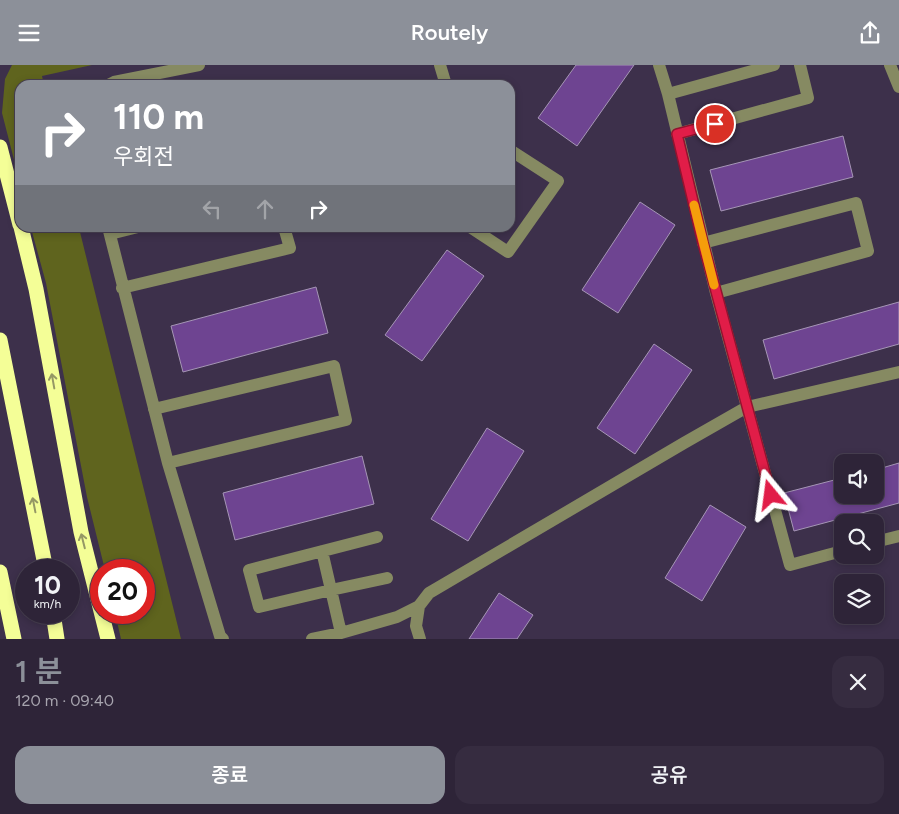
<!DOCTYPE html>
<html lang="ko">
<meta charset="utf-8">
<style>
body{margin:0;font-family:Figtree,"Noto Sans KR",sans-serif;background:#362c40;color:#f1f3f6;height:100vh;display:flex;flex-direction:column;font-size:19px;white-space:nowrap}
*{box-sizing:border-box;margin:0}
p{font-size:16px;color:#a7a4ae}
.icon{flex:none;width:28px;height:28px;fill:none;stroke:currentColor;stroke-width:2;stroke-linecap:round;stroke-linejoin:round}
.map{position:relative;height:574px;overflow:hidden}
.sheet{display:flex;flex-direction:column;background:#2e2438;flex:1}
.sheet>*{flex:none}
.hud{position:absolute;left:15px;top:15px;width:500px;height:152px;border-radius:15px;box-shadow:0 2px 8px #0003,0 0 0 1px #494153;background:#8c9099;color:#fff;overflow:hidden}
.fabs{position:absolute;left:834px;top:389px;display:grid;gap:10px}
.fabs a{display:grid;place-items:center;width:50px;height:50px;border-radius:10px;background:#2e2438;box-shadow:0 2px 8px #0003,0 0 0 1px #494153;font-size:25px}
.speed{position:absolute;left:15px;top:494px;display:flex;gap:10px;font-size:25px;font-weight:700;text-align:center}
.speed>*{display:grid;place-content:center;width:65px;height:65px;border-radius:50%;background:#2e2438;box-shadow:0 2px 8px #0003,0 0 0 1px #494153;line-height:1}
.speed small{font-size:12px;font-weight:400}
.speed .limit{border:8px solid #d22;background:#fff;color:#111}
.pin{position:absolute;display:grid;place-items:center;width:42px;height:42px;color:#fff;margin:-21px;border:2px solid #fff;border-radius:50%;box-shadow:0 1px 5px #0007}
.me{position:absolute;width:55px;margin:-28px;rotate:344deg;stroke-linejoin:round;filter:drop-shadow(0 0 4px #0008)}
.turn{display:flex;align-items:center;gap:18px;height:105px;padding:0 15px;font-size:22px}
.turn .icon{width:65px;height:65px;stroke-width:2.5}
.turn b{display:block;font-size:35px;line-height:42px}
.lanes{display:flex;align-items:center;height:48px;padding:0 15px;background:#0003;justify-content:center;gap:25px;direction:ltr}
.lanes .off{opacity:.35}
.round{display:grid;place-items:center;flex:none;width:52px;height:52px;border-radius:15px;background:#362c40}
.summary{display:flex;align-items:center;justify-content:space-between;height:85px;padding:0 15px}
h1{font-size:30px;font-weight:600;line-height:38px;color:#8c9099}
.button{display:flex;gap:10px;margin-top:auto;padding:10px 15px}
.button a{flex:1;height:58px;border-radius:15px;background:#8c9099;color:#fff;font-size:20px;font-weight:600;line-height:58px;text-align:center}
.button a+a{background:#362c40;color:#f1f3f6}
header{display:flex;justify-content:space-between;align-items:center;height:65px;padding:0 15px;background:#8c9099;color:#fff;font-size:22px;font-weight:600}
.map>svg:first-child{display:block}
.green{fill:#5f641e}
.building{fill:#6e4491;stroke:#a696b6}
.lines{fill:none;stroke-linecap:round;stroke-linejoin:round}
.minor{stroke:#868a62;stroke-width:12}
.highway{stroke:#f4fe97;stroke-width:15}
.oneway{stroke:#959865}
.route-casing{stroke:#92132f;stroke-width:12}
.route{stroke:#e11d48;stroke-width:9}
.slow{stroke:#f59e0b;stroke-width:9}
</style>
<header><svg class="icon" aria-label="menu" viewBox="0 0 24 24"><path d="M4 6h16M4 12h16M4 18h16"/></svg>Routely<svg class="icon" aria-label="share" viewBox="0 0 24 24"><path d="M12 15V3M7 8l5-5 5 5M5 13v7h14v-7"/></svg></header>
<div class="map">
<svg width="899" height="574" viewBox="0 0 899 574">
<rect width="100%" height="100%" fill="#3d304b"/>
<!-- green -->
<path class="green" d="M12,0h80l-50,11 2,9h-24v98l-18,-70 3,-34z
M31,163h48l102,411h-60l-6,-26h29v-43h-39l-18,-73 -41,-214z"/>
<!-- building -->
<path class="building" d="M576,0h58l-57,81 -39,-28z
M843,71l10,41 -132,34 -11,-41z
M640,137l35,23 -57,88 -36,-23z
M447,185l37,26 -62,85 -37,-26z
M316,222l12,46 -145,39 -12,-46z
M899,237v42l-125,35 -11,-39z
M654,279l38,26 -57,84 -38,-26z
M487,363l37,23 -56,90 -37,-22z
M362,391l12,48 -139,36 -12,-47z
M899,398v40l-105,28 -10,-38 58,-15v17h33v-25z
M710,440l36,22 -44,74 -37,-23z
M499,528l34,22 -16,24h-48z"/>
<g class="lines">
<!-- minor -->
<path class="minor" d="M440,0l6,20
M659,0l9,29 48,199 74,272 52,-14
M890,0l9,22
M108,20l6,-3 85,-17
M668,29l106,-29
M677,69l131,-36 -8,-33
M108,162l60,236 52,173 3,3
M470,162l38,25 50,-71 -48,-31
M110,169l28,-7
M703,178l153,-40 12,48 -152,42
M122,223l168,-40 -6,-21
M154,344l180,-43 12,54 -178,43
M377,472l-128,33 10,37 72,-17 56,-12
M875,477l24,-6
M322,486l19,82
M312,574l29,-6 56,-16 22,-11
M420,574l-4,-13 3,-20 10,-13 255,-150 63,-36 152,-35"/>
<!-- highway -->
<path class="highway" d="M0,82l20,78
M21,162l15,62 45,243 27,107
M0,275l46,230
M0,507l14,67
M53,548l4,26"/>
</g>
<!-- one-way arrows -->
<defs><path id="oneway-shaft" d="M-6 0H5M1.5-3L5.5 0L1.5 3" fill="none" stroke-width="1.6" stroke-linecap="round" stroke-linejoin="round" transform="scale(1.25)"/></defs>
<g class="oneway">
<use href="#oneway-shaft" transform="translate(53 316) rotate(-100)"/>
<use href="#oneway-shaft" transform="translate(34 440) rotate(-101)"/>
<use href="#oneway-shaft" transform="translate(83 476) rotate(-104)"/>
</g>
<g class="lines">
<defs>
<path id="route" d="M715,59l-38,10 26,109 68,252"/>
</defs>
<!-- route casing -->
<use href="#route" class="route-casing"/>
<!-- route -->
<use href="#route" class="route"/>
<!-- slow -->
<path class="slow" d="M694,140l20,80"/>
</g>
</svg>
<div class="fabs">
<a><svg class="icon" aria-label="sound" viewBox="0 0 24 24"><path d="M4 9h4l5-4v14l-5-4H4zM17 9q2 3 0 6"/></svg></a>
<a><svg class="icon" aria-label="search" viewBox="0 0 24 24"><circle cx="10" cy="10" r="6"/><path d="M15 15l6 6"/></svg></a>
<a><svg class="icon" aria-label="layers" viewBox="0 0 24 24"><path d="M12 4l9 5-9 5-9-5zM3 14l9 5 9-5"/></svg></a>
</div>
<div class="speed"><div>10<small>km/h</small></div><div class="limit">20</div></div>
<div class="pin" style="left:715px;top:59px;background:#d93025"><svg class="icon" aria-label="arrive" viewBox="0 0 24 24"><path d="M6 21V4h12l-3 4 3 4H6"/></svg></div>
<svg class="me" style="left:771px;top:430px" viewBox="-20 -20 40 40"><path d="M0-17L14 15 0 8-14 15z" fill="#e11d48" stroke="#fff" stroke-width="4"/></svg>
<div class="hud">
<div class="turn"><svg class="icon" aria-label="right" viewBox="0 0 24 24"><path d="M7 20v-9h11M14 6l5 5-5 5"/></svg><div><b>110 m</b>우회전</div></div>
<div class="lanes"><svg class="icon off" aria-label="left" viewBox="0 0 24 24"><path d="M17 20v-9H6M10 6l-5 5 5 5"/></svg><svg class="icon off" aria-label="ahead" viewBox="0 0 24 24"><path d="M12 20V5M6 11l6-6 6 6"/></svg><svg class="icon" aria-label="right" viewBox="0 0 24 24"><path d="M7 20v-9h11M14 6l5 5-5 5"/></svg></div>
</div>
</div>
<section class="sheet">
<div class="summary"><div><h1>1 분</h1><p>120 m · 09:40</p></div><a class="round"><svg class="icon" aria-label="close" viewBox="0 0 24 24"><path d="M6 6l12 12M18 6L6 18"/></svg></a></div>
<div class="button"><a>종료</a><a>공유</a></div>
</section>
